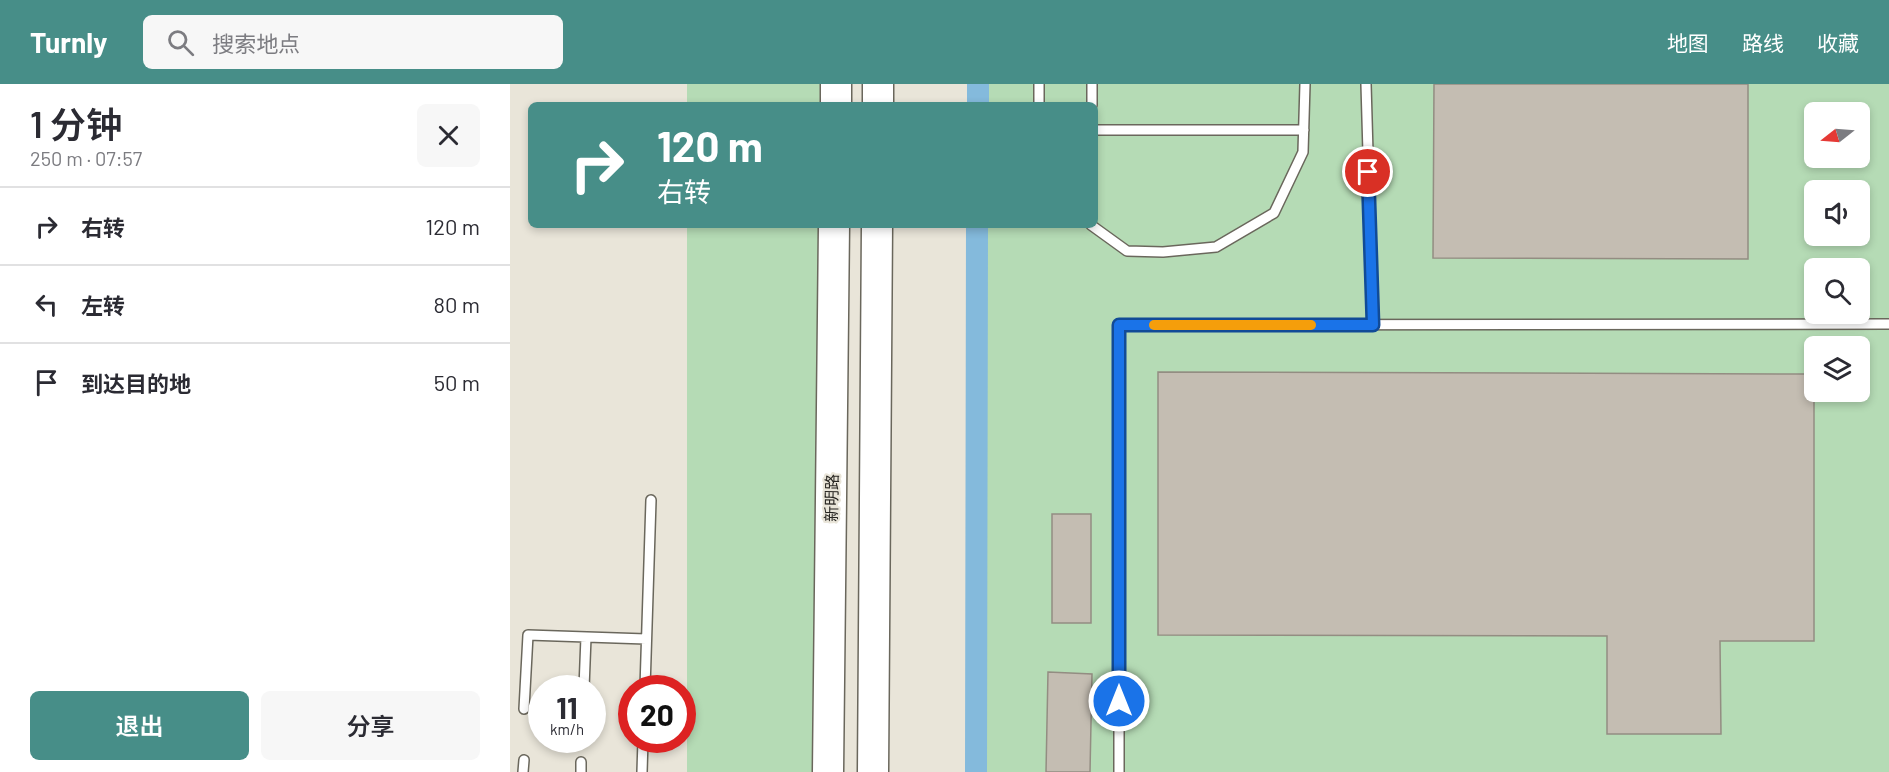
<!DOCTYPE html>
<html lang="zh">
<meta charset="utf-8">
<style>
body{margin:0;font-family:Barlow,"Noto Sans SC",sans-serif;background:#f7f7f7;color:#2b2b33;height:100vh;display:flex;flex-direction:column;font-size:22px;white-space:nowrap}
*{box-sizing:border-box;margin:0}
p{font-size:20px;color:#7c7c81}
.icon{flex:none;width:33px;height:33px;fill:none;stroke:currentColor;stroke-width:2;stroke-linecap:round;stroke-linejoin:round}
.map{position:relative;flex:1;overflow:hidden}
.sheet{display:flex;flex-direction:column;background:#fff;width:510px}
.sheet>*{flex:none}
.guide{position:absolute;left:18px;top:18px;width:570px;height:126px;border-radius:9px;box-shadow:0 3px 9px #0003;background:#478e88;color:#fff;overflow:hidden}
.needle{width:39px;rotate:253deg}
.tools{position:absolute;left:1294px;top:18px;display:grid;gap:12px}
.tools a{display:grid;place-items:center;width:66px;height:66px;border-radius:9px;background:#fff;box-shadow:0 3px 9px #0003;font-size:30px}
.speed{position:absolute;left:18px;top:591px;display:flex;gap:12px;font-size:30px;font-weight:700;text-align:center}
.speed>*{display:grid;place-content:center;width:78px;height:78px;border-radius:50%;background:#fff;box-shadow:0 3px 9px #0003;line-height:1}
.speed small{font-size:15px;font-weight:400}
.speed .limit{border:9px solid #d22;background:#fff;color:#111}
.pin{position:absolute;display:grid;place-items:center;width:51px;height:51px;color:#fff;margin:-26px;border:3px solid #fff;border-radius:50%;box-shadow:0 2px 6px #0007}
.me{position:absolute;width:66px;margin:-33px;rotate:0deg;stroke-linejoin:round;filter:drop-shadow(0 0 4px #0008)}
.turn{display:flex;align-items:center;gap:21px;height:126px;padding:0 30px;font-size:27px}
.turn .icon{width:78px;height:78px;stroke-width:2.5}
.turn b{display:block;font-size:42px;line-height:51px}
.round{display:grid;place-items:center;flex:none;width:63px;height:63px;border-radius:9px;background:#f7f7f7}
.headline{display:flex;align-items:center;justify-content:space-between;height:102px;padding:0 30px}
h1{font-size:36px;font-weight:600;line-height:45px}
.primary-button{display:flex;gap:12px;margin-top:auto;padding:12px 30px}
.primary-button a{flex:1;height:69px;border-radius:9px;background:#478e88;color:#fff;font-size:24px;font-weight:600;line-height:69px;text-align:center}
.primary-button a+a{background:#f7f7f7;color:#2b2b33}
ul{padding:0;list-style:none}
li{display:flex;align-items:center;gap:18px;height:78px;padding:0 30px;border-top:2px solid #e1e1e2}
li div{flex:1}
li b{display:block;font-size:22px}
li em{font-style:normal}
header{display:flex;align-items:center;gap:36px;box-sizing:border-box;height:84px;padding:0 30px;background:#478e88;color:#fff}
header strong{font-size:28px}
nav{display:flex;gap:33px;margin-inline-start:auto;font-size:21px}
.search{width:420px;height:54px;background:#f7f7f7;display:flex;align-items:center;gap:15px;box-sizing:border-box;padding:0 21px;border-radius:9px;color:#7c7c81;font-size:22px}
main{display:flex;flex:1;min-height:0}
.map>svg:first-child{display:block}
.green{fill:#b5dbb5;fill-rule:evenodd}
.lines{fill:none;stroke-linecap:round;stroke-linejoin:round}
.canal{stroke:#84badc;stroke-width:22}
.building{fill:#c4bdb2;stroke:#938d82;stroke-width:1.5}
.lane-casing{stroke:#6a675c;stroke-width:12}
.primary-casing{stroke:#6a675c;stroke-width:33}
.lane{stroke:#fff;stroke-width:9}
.primary{stroke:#fff;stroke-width:30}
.route-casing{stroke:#114b97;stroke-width:15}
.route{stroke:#1a73e8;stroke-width:10}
.slow{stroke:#f59e0b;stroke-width:10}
.labels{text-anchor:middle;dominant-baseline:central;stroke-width:4.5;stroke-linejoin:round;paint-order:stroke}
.street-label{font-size:16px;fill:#272521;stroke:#e9e5d9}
</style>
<header>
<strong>Turnly</strong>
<div class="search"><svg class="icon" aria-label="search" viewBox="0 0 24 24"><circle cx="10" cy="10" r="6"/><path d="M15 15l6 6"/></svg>搜索地点</div>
<nav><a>地图</a><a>路线</a><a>收藏</a></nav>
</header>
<main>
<section class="sheet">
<div class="headline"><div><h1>1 分钟</h1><p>250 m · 07:57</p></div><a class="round"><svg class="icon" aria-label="close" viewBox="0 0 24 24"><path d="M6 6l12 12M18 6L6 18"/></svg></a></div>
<ul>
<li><svg class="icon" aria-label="right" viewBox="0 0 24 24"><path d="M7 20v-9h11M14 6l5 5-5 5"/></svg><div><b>右转</b></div><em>120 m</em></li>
<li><svg class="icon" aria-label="left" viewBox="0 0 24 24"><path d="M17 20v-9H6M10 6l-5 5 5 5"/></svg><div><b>左转</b></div><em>80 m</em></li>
<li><svg class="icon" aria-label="arrive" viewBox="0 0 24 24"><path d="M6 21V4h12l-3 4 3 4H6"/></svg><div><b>到达目的地</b></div><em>50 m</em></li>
</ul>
<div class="primary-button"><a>退出</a><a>分享</a></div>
</section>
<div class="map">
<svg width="1379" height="688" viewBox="0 0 1379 688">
<rect width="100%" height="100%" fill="#e9e5d9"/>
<!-- green -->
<path class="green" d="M177,0h147l-1,21h-146z
M468,0h911v688h-913l1,-547h118v-120h-117zM1305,28h45v46h-45zM1305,106h45v46h-45zM1305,184h45v46h-45zM1305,262h45v46h-45z
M177,141h145l-4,547h-141z"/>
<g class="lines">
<!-- canal -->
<path class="canal" d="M468,21v-21
M466,688l1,-547"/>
</g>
<!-- building -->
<path class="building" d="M924,0h314v175l-315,-1z
M648,288l656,2v267h-94l1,93h-114v-98l-449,-1z
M542,430h39v109h-39z
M538,588l44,2 -2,98h-44z"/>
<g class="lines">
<defs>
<path id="lane" d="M582,0v21
M856,0l7,241
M529,21v-21
M585,46h209
M581,141l36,26 36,1 53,-5 58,-34 29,-61 2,-68
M74,604l2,-51
M135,604l6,-188
M14,625l4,-74 118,4
M13,688l1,-12
M71,688v-10
M132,688l1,-32
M609,688v-447l770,-1"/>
<path id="primary" d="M326,21v-21
M368,21v-21
M318,688l6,-547
M363,688l4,-547"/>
</defs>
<!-- lane casing -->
<use href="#lane" class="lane-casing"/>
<!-- primary casing -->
<use href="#primary" class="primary-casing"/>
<!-- lane -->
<use href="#lane" class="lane"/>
<!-- primary -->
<use href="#primary" class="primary"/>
</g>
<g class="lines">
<defs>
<path id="route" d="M609,617v-376h254l-5,-153"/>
</defs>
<!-- route casing -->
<use href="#route" class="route-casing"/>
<!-- route -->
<use href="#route" class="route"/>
<!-- slow -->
<path class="slow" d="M644,241h157"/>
</g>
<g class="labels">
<!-- street labels -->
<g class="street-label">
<text transform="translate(321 414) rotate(-89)">新明路</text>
</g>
</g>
</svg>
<div class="tools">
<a><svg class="needle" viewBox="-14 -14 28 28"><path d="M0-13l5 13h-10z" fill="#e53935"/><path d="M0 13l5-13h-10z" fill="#7c7c81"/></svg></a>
<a><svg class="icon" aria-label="sound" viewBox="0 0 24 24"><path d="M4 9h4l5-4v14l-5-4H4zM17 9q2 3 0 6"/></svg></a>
<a><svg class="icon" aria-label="search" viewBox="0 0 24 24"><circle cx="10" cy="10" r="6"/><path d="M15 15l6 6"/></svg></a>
<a><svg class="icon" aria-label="layers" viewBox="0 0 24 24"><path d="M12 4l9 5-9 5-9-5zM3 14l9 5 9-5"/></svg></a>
</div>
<div class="speed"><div>11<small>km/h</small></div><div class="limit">20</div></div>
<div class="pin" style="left:858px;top:88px;background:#d93025"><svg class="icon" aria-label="arrive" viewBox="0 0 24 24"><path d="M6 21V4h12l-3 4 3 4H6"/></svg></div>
<svg class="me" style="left:609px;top:617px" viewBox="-20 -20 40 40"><circle r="17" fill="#1a73e8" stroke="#fff" stroke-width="3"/><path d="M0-11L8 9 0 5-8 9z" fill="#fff"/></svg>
<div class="guide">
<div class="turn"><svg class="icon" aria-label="right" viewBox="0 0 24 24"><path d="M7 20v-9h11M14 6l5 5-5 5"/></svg><div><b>120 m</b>右转</div></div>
</div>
</div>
</main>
